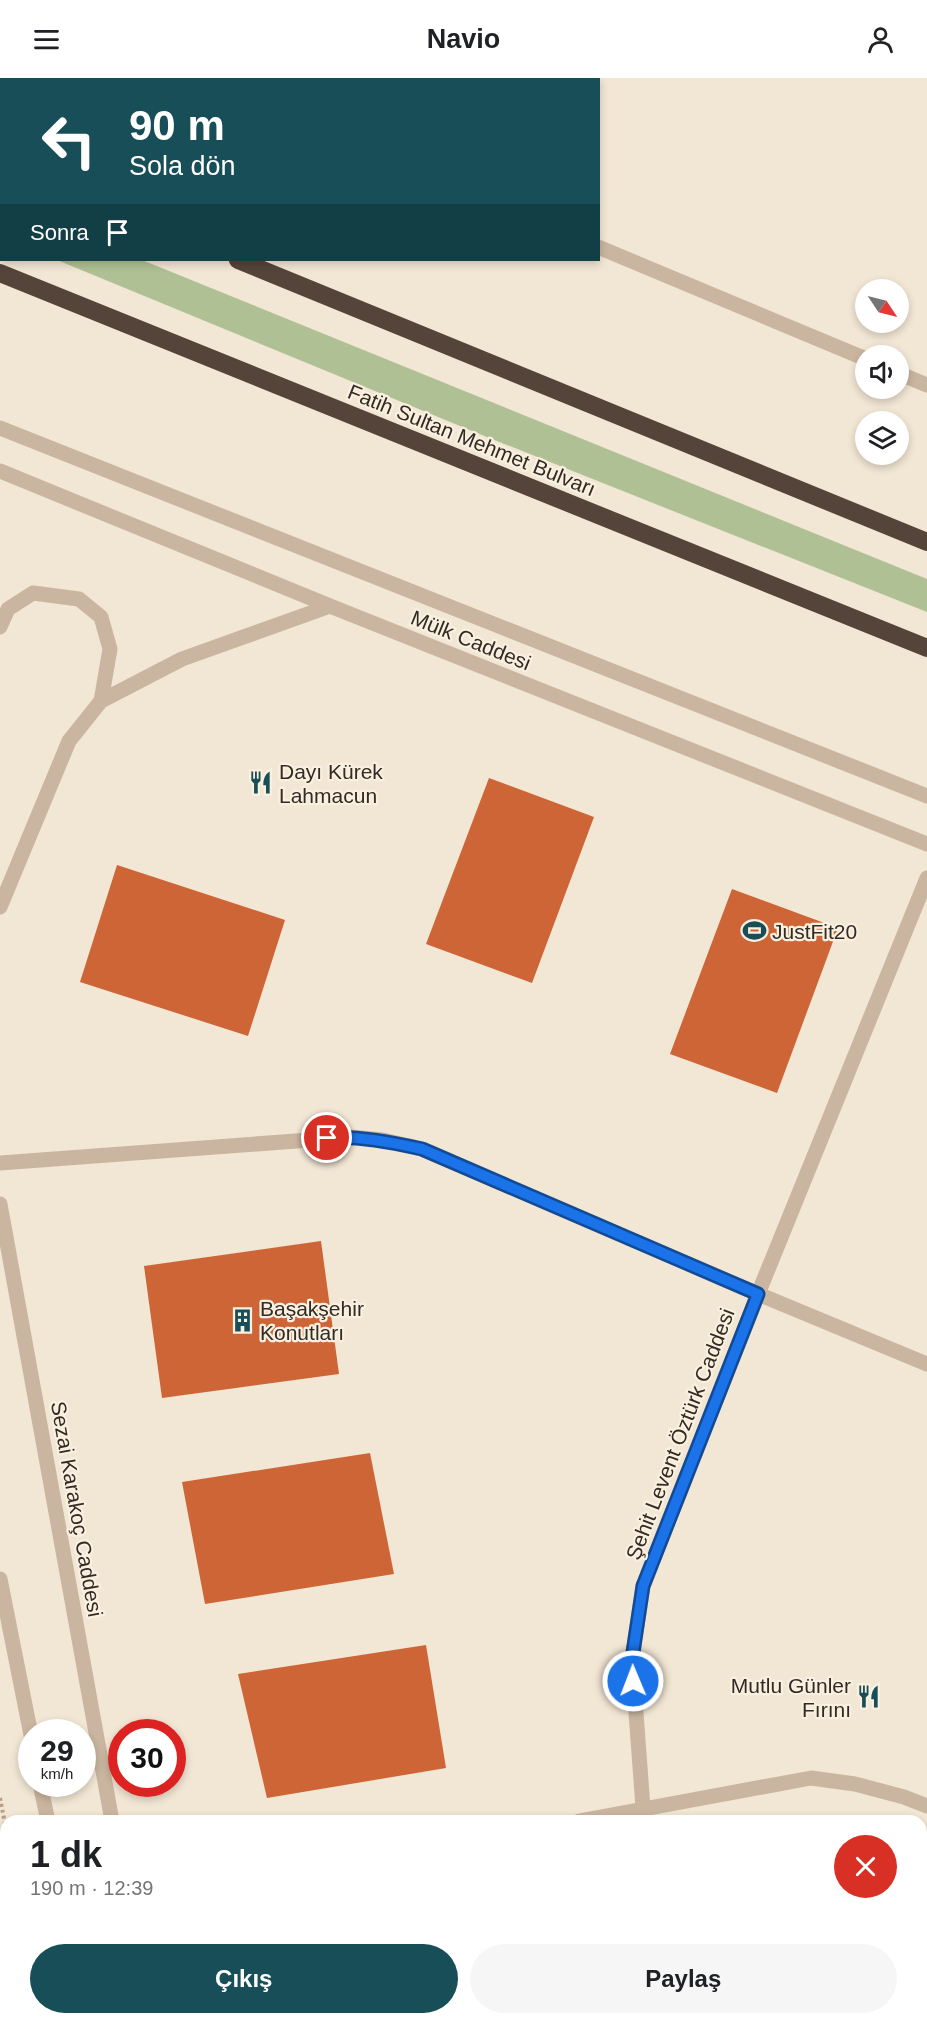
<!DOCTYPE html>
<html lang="tr">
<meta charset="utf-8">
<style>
body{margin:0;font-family:Helvetica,sans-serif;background:#f6f6f6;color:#202124;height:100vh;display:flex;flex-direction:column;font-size:22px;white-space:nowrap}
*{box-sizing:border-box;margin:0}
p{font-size:20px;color:#757577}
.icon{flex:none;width:33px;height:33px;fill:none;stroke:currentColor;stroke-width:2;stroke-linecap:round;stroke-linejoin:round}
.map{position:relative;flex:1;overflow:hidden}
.side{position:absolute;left:0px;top:1737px;width:927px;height:210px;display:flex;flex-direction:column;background:#fff;border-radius:18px 18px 0 0;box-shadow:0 3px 9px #0003}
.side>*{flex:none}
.hud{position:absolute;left:0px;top:0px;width:600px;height:183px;box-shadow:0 3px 9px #0003;background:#174e57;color:#fff;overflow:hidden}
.needle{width:39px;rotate:125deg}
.buttons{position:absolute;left:855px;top:201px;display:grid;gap:12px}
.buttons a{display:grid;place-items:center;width:54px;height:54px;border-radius:50%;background:#fff;box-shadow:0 3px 9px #0003;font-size:30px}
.speed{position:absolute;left:18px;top:1641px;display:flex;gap:12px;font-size:30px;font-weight:700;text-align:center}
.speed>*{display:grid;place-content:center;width:78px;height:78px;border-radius:50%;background:#fff;box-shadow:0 3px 9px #0003;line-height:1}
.speed small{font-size:15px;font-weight:400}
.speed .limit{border:9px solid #d22;background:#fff;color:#111}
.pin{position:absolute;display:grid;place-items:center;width:51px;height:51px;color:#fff;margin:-26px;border:3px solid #fff;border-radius:50%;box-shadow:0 2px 6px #0007}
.me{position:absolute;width:66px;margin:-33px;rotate:359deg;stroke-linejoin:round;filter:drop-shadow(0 0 4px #0008)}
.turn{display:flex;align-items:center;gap:21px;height:126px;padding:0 30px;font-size:27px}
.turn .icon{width:78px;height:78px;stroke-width:2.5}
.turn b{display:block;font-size:42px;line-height:51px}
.then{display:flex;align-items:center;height:57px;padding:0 30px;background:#0003;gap:12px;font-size:22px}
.round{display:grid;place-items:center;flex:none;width:63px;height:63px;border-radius:32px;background:#f6f6f6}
.head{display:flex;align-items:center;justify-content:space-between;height:102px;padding:0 30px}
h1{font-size:36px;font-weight:700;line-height:45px}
.button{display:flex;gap:12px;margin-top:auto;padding:12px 30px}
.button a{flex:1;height:69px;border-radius:36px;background:#174e57;color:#fff;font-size:24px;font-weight:700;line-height:69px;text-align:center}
.button a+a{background:#f6f6f6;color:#202124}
header{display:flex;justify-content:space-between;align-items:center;height:78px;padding:0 30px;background:#fff;font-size:27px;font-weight:700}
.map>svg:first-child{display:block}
.green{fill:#afc194}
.building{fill:#ce6536}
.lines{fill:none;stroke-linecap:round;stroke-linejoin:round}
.path{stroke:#b6a08a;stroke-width:4;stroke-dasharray:3 3;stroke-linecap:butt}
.street{stroke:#cab6a0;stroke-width:15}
.highway{stroke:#55443a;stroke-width:18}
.route-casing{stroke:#114b97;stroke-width:15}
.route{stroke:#1a73e8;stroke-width:10}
.labels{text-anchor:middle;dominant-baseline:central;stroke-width:4.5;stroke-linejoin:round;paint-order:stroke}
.street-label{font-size:21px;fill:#332a24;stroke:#faf0e0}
.poi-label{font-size:21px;fill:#332a24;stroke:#faf0e0;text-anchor:start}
</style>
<header><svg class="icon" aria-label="menu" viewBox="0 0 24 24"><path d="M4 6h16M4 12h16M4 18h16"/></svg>Navio<svg class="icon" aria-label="person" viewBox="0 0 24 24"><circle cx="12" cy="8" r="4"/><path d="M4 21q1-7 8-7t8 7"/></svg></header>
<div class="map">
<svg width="927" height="1947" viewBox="0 0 927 1947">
<rect width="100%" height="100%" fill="#f2e6d4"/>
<!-- green -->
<path class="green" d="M57,182h85l785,319v33l-450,-179z"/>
<!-- building -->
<path class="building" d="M489,700l105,39 -62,166 -106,-39z
M117,787l168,55 -37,116 -168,-54z
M732,811l106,39 -61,165 -107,-39z
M321,1163l18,133 -177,24 -18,-132z
M370,1375l24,121 -189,30 -23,-122z
M426,1567l20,123 -179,30 -29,-124z"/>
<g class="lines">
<!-- path -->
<path class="path" d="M0,1720l6,31
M27,1941l1,6"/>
<!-- street -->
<path class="street" d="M323,0l2,2
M63,2v-2
M598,169l268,112
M898,295l29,12
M0,350l927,368
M0,393l330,135 597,238
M0,549l8,-18 25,-16 46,6 22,18 9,32 -9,52
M0,829l69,-166 32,-40 81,-42 148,-53
M0,1085l350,-26 33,3 39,9 336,145 169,70
M0,1126l112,617
M0,1501l32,161
M40,1706l8,37
M579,1743l232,-43 44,6 49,13 23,9
M644,1743l-12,-162 11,-73 115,-292 169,-416
M0,1849l6,-1
M85,1941l1,6
M151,1941l1,6
M669,1941l1,6"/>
<!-- highway -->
<path class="highway" d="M0,84h2
M238,182l689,282
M0,195l927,375"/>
</g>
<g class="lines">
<defs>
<path id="route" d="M327,1060c33,-2 63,4 95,11l336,145 -115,292 -11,73 1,22"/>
</defs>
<!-- route casing -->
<use href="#route" class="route-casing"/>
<!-- route -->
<use href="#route" class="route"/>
</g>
<!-- icons -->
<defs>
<symbol id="restaurant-bare" viewBox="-9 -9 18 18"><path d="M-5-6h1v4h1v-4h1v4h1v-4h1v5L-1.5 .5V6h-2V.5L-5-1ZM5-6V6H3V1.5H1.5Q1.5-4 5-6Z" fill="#174e57" stroke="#faf0e0" stroke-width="2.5" paint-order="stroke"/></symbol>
<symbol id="stadium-bare" viewBox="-9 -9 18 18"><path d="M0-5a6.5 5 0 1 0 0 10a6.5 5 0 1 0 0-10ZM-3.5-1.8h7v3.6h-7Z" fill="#174e57" stroke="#faf0e0" stroke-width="2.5" paint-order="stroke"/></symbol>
<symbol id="building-bare" viewBox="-9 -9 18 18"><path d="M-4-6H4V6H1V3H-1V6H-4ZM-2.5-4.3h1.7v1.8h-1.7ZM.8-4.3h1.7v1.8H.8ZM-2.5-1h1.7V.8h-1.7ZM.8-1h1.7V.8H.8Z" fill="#174e57" stroke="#faf0e0" stroke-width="2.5" paint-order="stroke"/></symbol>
</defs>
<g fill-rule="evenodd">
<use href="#restaurant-bare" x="244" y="688" width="33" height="33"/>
<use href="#stadium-bare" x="738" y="836" width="33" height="33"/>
<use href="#building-bare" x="226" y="1226" width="33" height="33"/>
<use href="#restaurant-bare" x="852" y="1602" width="33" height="33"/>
</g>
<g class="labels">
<!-- street labels -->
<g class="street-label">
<text transform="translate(472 362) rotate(22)">Fatih Sultan Mehmet Bulvarı</text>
<text transform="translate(471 562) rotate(22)">Mülk Caddesi</text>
<text transform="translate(680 1356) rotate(-69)">Şehit Levent Öztürk Caddesi</text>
<text transform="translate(77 1431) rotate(80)">Sezai Karakoç Caddesi</text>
</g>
<!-- poi labels -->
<g class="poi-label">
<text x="279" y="693">Dayı Kürek<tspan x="279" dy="24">Lahmacun</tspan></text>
<text x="772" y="853">JustFit20</text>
<text x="260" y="1230">Başakşehir<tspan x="260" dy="24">Konutları</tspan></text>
<text x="851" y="1607" text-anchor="end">Mutlu Günler<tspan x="851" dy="24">Fırını</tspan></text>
</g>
</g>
</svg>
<div class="buttons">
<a><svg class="needle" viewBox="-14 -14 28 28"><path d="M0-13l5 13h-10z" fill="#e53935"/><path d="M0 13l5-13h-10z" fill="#757577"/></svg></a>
<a><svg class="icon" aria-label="sound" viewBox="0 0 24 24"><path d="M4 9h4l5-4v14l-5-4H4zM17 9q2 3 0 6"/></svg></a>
<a><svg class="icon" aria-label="layers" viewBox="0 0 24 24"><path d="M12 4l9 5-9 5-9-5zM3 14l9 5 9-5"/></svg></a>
</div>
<div class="speed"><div>29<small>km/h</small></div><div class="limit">30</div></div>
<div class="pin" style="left:327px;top:1060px;background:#d93025"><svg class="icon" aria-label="arrive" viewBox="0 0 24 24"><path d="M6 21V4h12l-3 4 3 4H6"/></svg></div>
<svg class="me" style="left:633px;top:1603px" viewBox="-20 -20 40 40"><circle r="17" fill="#1a73e8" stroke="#fff" stroke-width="3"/><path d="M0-11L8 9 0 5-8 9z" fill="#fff"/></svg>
<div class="hud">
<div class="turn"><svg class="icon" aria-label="left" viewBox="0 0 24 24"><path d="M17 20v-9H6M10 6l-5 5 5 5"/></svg><div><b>90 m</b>Sola dön</div></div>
<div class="then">Sonra<svg class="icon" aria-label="arrive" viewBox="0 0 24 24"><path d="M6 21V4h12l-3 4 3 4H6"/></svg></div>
</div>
<section class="side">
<div class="head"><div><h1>1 dk</h1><p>190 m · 12:39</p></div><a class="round" style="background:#d93025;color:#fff"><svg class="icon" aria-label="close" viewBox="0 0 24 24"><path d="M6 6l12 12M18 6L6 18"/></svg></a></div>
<div class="button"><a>Çıkış</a><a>Paylaş</a></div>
</section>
</div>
